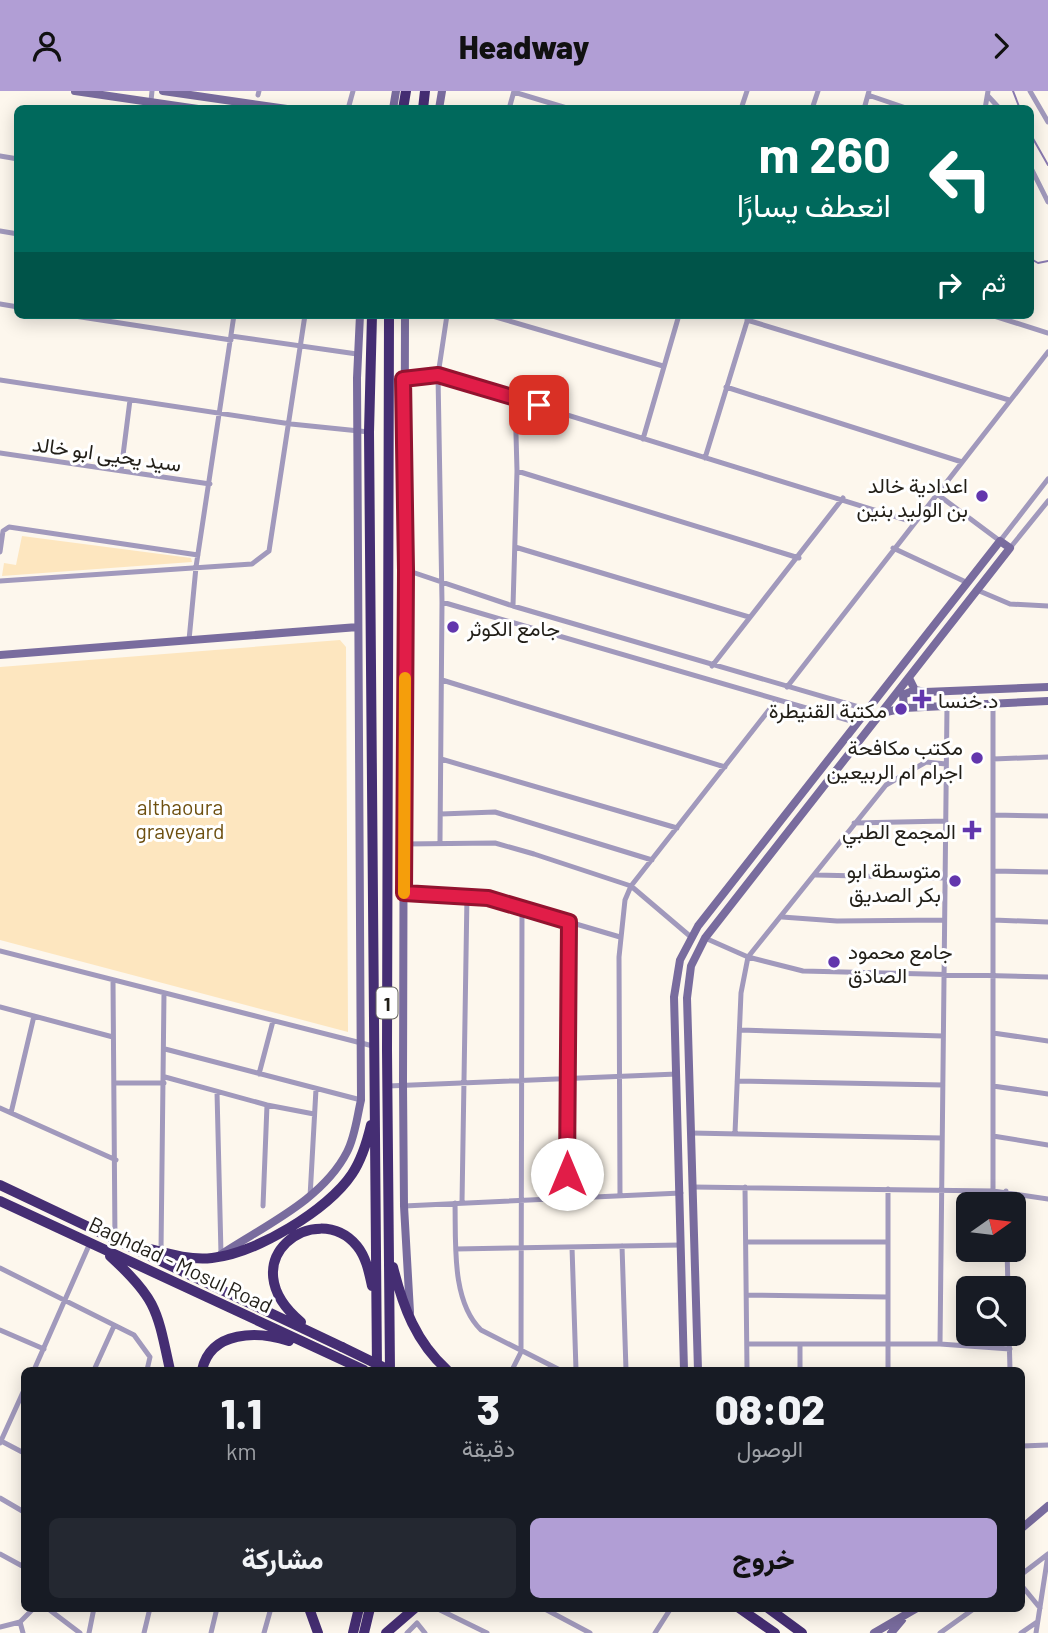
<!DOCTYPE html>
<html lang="ar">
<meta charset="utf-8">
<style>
body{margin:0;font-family:Barlow,Vazirmatn,sans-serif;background:#242831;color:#f1f3f6;direction:rtl;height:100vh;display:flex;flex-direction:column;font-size:26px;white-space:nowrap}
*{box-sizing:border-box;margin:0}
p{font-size:23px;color:#9ea1a6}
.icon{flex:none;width:38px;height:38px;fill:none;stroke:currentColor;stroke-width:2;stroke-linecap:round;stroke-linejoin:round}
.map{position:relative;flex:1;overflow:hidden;direction:ltr}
.details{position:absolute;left:21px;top:1276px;width:1004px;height:245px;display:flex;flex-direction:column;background:#171b24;border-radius:10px;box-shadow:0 4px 18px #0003;direction:rtl}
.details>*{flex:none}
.hud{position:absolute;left:14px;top:14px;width:1020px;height:214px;border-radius:10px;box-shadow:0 4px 18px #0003;direction:rtl;background:#00695c;color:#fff;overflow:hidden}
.needle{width:46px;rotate:76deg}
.controls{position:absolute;left:956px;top:1101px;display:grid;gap:14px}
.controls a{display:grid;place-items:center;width:70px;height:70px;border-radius:10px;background:#171b24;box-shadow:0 4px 18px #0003;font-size:35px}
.pin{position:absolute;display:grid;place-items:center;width:60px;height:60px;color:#fff;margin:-30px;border-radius:14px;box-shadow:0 4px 10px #0006}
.me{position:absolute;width:77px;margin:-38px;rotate:0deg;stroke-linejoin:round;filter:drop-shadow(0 0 5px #0008)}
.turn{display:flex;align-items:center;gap:24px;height:147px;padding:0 28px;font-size:32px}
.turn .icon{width:91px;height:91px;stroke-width:2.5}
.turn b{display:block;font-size:49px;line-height:60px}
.then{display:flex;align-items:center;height:66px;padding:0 28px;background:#0003;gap:14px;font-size:26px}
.eta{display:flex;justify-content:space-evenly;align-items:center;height:119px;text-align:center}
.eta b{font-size:42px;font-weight:800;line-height:49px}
.action{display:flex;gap:14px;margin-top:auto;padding:14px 28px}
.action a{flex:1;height:80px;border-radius:10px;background:#b19ed5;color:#111;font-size:28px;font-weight:800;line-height:80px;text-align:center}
.action a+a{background:#242831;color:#f1f3f6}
header{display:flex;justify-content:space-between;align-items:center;height:91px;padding:0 28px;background:#b19ed5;color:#111;font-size:32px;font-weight:800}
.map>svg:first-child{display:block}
.green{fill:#fde6bf}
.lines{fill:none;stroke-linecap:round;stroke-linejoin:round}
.stream{stroke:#8a7ab0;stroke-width:2}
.street{stroke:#a199bc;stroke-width:5}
.secondary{stroke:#796c9e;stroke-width:8}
.highway{stroke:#452e73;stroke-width:10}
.highway-bridge{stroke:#452e73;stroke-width:10}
.route-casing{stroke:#92132f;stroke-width:18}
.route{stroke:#e11d48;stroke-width:12}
.slow{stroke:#f59e0b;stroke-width:12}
.poi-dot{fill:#6236ad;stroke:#fff;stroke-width:2.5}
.labels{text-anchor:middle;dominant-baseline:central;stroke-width:6;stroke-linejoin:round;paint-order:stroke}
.shield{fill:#fff;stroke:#64625d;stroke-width:2}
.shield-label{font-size:19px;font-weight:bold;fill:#211e17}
.street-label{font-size:21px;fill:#211e17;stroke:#fff}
.poi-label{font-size:21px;fill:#211e17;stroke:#fff;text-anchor:end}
.park-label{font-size:21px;fill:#6e5010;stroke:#fff}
</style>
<header><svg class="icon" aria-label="forward" viewBox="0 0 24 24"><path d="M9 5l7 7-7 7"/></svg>Headway<svg class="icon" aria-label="person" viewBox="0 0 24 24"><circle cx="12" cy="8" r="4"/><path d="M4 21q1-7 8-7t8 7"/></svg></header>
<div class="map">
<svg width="1048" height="1542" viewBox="0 0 1048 1542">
<rect width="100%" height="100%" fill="#fdf7ed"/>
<!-- green -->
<path class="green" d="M22,445l169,22 1,4 -190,14 2,-13 12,2z
M340,549l6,7 2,385 -348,-92v-273z"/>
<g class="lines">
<!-- stream -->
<path class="stream" d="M1013,0l7,18
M1031,44l17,30
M1031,168l7,4 10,-2"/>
<!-- street -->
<path class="street" d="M1030,0l18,31
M514,1l56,17
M258,4l1,-4
M868,4l41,14
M988,5l12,13
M151,10l1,-10
M348,18l5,-18
M509,18l5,-18
M741,18l6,-18
M812,18l6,-18
M864,18l5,-18
M985,18l3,-18
M0,65l18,3
M1031,77l17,34
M0,140l18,3
M0,213l18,3
M68,224l163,25
M489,224l174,51
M991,224l57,18
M747,229l262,80
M231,245l126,18
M403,288l35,-4 475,147
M0,289l291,44 78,8
M726,296l236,75
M643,348l36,-124
M0,362l210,31
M705,367l44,-143
M121,380l9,-71
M517,380l282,87
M937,403l63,47 48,-62
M515,456l234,70
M893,457l75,35
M1010,457l38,-47
M0,461l3,-21 6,-4 189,28
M406,479l107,36 356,104
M0,490l252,-17 17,-13 36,-236
M977,499l33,14 38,2
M442,511l416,121
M513,515l4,-135 -2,-74
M189,549l7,-73 38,-252
M712,575l131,-168
M442,589l283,87
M787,596l261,-335
M441,668l236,69
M993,668l55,-2
M441,723l54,-2 157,48
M993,724l55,1
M854,732l92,-2
M440,750l2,-239 -4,-227 9,-60
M404,753l91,-1 39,11 97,32 60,51
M993,780l55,1
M816,784l129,3
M404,802l84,5 132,39
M782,826l55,4 107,-1
M993,829l55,2
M705,847l43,19 55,14 245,6
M0,860l373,95
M113,889l2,261
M0,916l113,30
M740,939l203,6
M993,942l55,8
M165,958l196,51
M259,983l14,-53
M165,986l102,28 47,9
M737,990l206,4
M115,992h49
M388,995l289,-12
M993,995l55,8
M217,1001l4,162
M0,1017l116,52
M11,1022l23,-97
M691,1042l251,5
M735,1042l6,-140 7,-36 138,-172 40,-23 20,2
M993,1045l55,9
M693,1096l300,4 55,8
M745,1096l2,183
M993,1100v-487
M1006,1100v13
M620,1104l-1,-238 6,-57 6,-14 145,-185
M310,1106l6,-108
M567,1107l2,-276
M455,1112c1,39 -4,98 26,127l79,40
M462,1112l5,-308
M263,1115l4,-101
M404,1115l277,-13
M747,1151h140
M622,1155l4,124
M572,1156l4,123
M456,1158l225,-4
M1007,1158l1,39
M161,1160l3,-258
M0,1177l134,67 16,22 -3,13
M748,1204l139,2
M0,1239l44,19
M1009,1242l1,37
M748,1253h192l70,5
M940,1253l7,-638
M800,1255v24
M34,1279l56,-127
M94,1279l20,-44
M512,1279l9,-18 1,-444
M888,1279v-181
M1,1350l23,12
M0,1352l24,-53
M1022,1355l26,-1
M0,1407l24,14
M0,1463l24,13
M1022,1483l26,-20
M1022,1495l18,22
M47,1517l33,25
M543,1517l47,25
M440,1519l47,23
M20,1531l3,11
M0,1536l20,-5 14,-14
M89,1542l5,-25
M144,1542l6,-25
M211,1542l6,-25
M264,1542l7,-25
M407,1542l10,-10 8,10
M655,1542l16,-25
M940,1542l35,-25
M1021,1542l16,-11
M1036,1542l12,-78"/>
<!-- secondary -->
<path class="secondary" d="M75,0l123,18
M163,0l124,18
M393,18l3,-18
M439,18l3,-18
M405,224l-2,770 1,121 6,106
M0,564l358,-28
M909,587l6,12 10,2 123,-5
M904,617l-1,-13 12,-5
M882,622l22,-5 144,-7
M217,1166c44,-30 105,-56 130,-105 8,-15 10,-35 14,-52l-4,-722 3,-63
M684,1279l-10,-373 6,-37 18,-34 302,-385 10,7 -305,390 -14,28 -4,32 11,372
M1022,1437l26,-22
M874,1542l43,-25
M891,1542l11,-13"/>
<!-- highway -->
<path class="highway" d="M403,18l3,-18
M423,18l2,-18
M372,224l-3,117 8,938
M389,224l-2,735 3,320
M0,1094l342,162
M0,1110l364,169
M134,1154c26,6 52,16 78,13 43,-4 116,-48 140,-84 10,-15 15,-32 19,-49
M110,1165c47,43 47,54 60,114
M393,1176c10,40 23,75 54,103
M301,1231c-73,-61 15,-125 56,-76 9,11 12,26 15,40
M202,1279c9,-40 56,-39 87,-29
M309,1517l9,25
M739,1517l36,25
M768,1517l34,25
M353,1542l6,-25
M364,1542l6,-25
M386,1542l29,-25"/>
<!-- highway-bridge -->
<path class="highway-bridge" d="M342,1256l47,23"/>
</g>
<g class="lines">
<defs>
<path id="route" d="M539,314l-101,-30 -35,4 3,191 -2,323 84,5 81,24 -2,252"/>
</defs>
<!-- route casing -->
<use href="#route" class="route-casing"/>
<!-- route -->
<use href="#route" class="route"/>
<!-- slow -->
<path class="slow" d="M404,802l1,-215"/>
</g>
<!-- markers -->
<g class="poi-dot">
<circle cx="982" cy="405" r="7"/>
<circle cx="453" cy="536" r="7"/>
<path d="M918.5 597.5h7v7h7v7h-7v7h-7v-7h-7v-7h7z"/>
<circle cx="901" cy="618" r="7"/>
<circle cx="977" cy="667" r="7"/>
<path d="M968.5 728.5h7v7h7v7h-7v7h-7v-7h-7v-7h7z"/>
<circle cx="955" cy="790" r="7"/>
<circle cx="834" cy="871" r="7"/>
</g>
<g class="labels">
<!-- shield labels -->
<rect class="shield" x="376.5" y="896.5" width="21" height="31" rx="5"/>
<g class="shield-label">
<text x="387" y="912">1</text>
</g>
<!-- street labels -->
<g class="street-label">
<text transform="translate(107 362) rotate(8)">سيد يحيى ابو خالد</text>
<text transform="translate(181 1173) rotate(25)">Baghdad - Mosul Road</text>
</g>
<!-- poi labels -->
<g class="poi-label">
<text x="968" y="393">اعدادية خالد<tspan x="968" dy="24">بن الوليد بنين</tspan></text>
<text x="467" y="536" text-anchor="start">جامع الكوثر</text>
<text x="938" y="608" text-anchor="start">د.خنسا</text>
<text x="887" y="618">مكتبة القنيطرة</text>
<text x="963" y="655">مكتب مكافحة<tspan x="963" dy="24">اجرام ام الربيعين</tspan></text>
<text x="956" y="739">المجمع الطبي</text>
<text x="941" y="778">متوسطة ابو<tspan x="941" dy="24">بكر الصديق</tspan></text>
<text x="848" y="859" text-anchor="start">جامع محمود<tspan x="848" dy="24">الصادق</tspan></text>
</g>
<!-- park labels -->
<g class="park-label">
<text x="180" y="715">althaoura<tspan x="180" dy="24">graveyard</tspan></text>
</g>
</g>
</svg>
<div class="controls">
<a><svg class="needle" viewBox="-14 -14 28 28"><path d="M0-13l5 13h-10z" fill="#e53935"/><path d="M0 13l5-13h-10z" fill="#9ea1a6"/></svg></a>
<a><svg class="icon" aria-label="search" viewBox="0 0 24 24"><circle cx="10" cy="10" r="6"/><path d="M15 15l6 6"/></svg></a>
</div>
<div class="pin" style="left:539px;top:314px;background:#d93025"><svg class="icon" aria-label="arrive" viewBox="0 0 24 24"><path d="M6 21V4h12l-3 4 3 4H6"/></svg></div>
<svg class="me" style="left:567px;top:1083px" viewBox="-20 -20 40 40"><circle r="19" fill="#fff"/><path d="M0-13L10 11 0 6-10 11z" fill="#e11d48"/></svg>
<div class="hud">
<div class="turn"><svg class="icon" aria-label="left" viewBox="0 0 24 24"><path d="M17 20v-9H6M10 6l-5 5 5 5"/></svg><div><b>260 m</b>انعطف يسارًا</div></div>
<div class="then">ثم<svg class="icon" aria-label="right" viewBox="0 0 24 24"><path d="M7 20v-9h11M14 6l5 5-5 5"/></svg></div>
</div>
<section class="details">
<div class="eta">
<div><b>08:02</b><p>الوصول</p></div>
<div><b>3</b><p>دقيقة</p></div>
<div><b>1.1</b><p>km</p></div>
</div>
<div class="action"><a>خروج</a><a>مشاركة</a></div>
</section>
</div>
